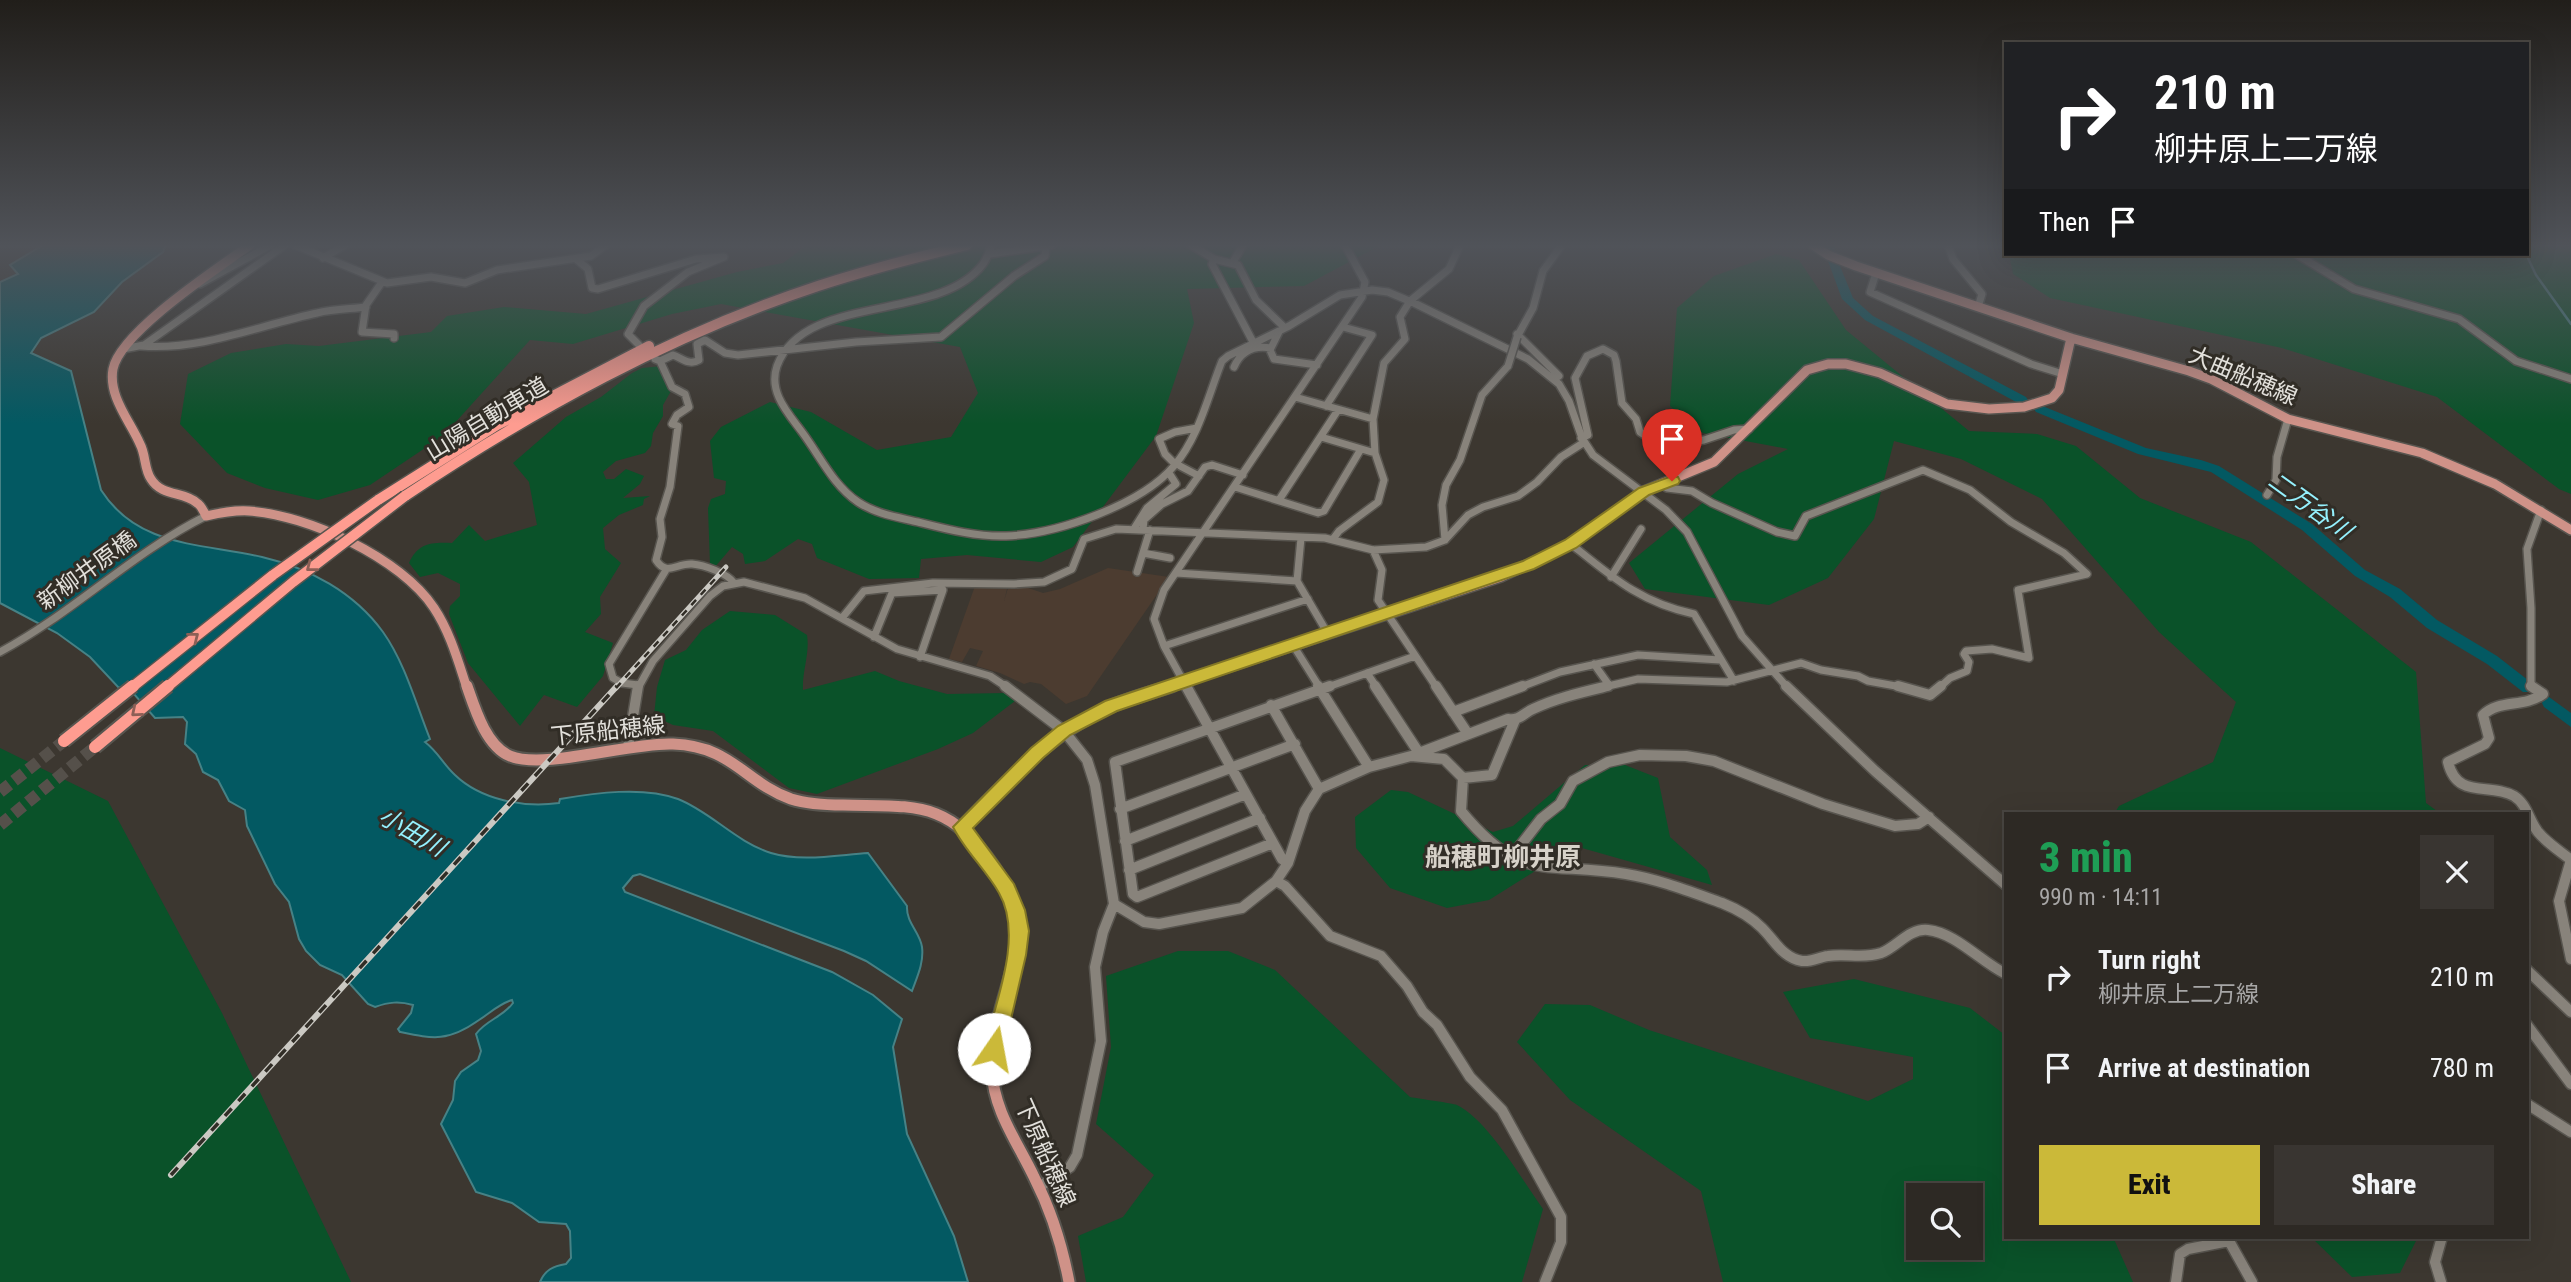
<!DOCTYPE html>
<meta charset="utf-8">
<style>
body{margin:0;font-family:"Roboto Condensed","Noto Sans JP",sans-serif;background:#393531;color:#f1f3f6;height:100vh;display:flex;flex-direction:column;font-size:26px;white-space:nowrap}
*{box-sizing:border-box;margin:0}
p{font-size:23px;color:#a7a6a6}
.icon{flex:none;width:38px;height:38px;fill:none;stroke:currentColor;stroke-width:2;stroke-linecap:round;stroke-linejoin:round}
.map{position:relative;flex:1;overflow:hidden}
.panel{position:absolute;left:2004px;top:812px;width:525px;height:427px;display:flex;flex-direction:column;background:#2d2924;border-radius:0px;box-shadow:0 7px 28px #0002,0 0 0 2px #484541}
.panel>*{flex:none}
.guide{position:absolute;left:2004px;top:42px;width:525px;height:214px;border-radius:0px;box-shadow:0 7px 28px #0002,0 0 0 2px #484541;background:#202124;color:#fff;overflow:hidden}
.controls{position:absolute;left:1906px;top:1183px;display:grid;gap:14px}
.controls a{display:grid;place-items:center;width:77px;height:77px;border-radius:0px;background:#2d2924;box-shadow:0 7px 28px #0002,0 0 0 2px #484541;font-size:35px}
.pin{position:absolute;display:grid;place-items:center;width:60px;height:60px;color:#fff;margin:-72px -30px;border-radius:50% 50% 50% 0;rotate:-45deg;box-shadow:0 0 7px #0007}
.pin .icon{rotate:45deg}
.me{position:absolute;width:77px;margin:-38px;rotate:12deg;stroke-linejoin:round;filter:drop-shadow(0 0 5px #0008)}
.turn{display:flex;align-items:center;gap:24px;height:147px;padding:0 35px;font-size:32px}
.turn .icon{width:91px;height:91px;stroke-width:2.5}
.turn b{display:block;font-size:49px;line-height:60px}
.then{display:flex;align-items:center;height:66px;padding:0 35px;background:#0003;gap:14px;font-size:26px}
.round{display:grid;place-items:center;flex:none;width:74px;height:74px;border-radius:0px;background:#393531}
.head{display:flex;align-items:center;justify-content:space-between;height:119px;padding:0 35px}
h1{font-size:42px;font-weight:800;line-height:52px;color:#1e9e55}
.action{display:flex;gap:14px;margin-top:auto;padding:14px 35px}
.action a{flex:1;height:80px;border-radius:0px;background:#cbb939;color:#111;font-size:28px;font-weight:800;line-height:80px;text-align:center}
.action a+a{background:#393531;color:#f1f3f6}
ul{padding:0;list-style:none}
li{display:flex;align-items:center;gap:21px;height:91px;padding:0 35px}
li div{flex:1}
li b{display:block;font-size:26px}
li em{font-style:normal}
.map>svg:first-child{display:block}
.education{fill:#4c3c30}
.green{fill:#0a5229;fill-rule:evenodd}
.water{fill:#035962;stroke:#468286;stroke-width:2}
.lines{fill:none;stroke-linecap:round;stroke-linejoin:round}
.stream{stroke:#468286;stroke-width:2.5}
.river{fill:#035962;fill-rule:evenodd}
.highway-tunnel{stroke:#55504a;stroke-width:12;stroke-dasharray:12 6;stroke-linecap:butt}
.minor-far1-casing{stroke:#58554f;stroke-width:10}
.minor-casing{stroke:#58554f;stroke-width:13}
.major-far1-casing{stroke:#58554f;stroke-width:12}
.major-casing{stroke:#58554f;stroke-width:15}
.highway-casing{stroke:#58554f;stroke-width:13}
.minor-far1{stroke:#88837b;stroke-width:7}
.minor{stroke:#88837b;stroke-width:10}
.major-far1{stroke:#cf9288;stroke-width:9}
.major{stroke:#cf9288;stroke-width:11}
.highway{stroke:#fe9c90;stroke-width:10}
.rail-far1-casing{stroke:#cbc9c3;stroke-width:5}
.rail-casing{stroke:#cbc9c3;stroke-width:6}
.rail-far1{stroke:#312d26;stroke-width:2.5;stroke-dasharray:7;stroke-linecap:butt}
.rail{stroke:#312d26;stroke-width:3.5;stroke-dasharray:10;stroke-linecap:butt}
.minor-bridge-casing{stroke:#58554f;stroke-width:10;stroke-linecap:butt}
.highway-bridge-far1-casing{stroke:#58554f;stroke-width:13;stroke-linecap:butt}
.highway-bridge-casing{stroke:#58554f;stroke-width:16;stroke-linecap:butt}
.minor-bridge{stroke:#88837b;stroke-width:7}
.highway-bridge-far1{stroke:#fe9c90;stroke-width:10}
.highway-bridge{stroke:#fe9c90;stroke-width:12}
.oneway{stroke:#8d5f56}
.route{fill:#cbb939;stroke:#847825;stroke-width:2}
.labels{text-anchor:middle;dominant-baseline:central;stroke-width:6;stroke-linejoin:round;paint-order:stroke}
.street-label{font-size:23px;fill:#e2e0db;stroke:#312d26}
.water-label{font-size:24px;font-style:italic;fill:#95f1fe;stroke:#312d26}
.quarter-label{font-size:26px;font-weight:bold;fill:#d7d2c9;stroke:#312d26}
</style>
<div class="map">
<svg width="2571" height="1282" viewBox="0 0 2571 1282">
<rect width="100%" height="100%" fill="#3c3730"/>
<!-- education -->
<path class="education" d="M1108,568l61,9 -82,119 -21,8 -25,-20 -11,-2 -6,2 -24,-11 -24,-7 7,-15 -13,-3 -8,14 -13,-3 26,-73 33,-1 -4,16 5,-16h10l24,8 17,-4z"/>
<!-- green -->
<path class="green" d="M807,245h574l-77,41 -117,3 7,34 -38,113 -83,111 -32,15 -74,-7 -46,4 -2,19 -50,1 -52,-21 -5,-14 -14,-5 -33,22 -20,3 -2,-10 -11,-7 -18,21 -4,-4 -2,-56 3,-9 14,-5 1,-13 -12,-3 -4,-37 11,-14 49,-25 41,10 66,38 74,-13 27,-44 -18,-46 -239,-43 -49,10 -99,30 -43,-4 -87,96 -73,49 -52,15 -53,-12 -38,-15 -47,-49 8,-50 43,-21 55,-9 33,2 112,-14 16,-16 57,-9 82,7 151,-42 46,-9z
M2527,245h44v249l-12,-5 -122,-92 -155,-49 -232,-50 -37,-24 -4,-20h518z
M1776,254l23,6 47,70 123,101 68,3 39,12 64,52 111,44 165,130 10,131 15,11h-327l5,-8 94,-44 23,-60 -77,-70 -117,-133 -81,-40 -67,-18 -20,78 -46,59 -59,27 -124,-16 -16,-26 109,-89 50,-25 -85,-16 -33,-27 7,-98 37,-32z
M662,366l9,25 -8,14v11l-10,17 -2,13 -6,7 -29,8 -13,11 3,7h8l12,-10 18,7 -4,8 -17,14 27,-2 -6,3 -1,6 -24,10 -16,13 2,21 16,14 -21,34 1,17 -16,18 28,11 -10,33 -26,31 -33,-12 -24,31 -52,-63 -19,-49 1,-8 10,-10v-12l-22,-11 -18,4 -11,-14c9,-20 22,-21 43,-20l17,-18 16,16 52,-16 -8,-43 -16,-19 53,-46 35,-20 31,-24 10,-5z
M730,611l45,4 32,20c3,19 -5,35 -4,55l72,-19 24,10 48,13 60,-1 8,8 -42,32 -35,16 -121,45 -28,-6 -76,-57 -40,-6 -19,-9 3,-29 8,-27 21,-10 16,-20z
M0,748l108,53 114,212 129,269h-351z
M1585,765h40l33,13 12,59 37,33 5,15 -137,-39 -86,54 -42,8 -57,-20 -34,-40 -1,-31 36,-27 17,2 85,40 20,-6z
M1178,951h50l47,19 135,127c10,2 42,6 47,8 31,15 65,75 86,104l-21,73h-436l-8,-46 45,-19 31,-42 -58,-51 15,-77 -5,-71z
M1854,979l116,29 35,27 1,202h107l20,45h-410l-22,-91 -131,-91 -53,-58 28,-38 45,1 59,25 219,71 45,-22v-22l-103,-19 -27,-46zM1918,1195h52v53h-52z
M2311,1237h107l-18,36 -48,4z"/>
<!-- water -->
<path class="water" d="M43,245h123l-3,7 -41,30 -28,30 -53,26 -10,15 40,18 30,119c37,58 101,53 161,67 47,11 92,35 121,75 22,31 33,72 47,107l-5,3c14,11 18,22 30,33 26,25 69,33 104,28l1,-4c35,-6 83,-13 118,0 33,13 58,43 93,54 30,9 66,2 97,0l39,53c-1,17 13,26 15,41 2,16 -5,30 -10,44l-46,-30 -22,-10 -204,-77 -7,2 -10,12 2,4 207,80 41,23 29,24 -9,28 14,87 47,102 14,46h-428c5,-12 13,-16 26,-18l5,-6 -1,-27 -4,-7 -27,-2 -27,-19 -36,-11 -35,-68 12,-24 2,-19 6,-9 17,-12 3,-9 -5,-17c10,-14 27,-17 37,-31l-1,-3c-13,4 -22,13 -33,20 -31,22 -45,19 -79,12l-2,-3 13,-16 2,-8c-14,-4 -24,-3 -38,2l-7,-3 -26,-29 -22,-10 -14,-14 -7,-12 -10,-37 -14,-18 -28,-58 -2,-16 -16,-9 -11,-21 -15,-8 -7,-18 -11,-10 2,-22 -4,-5 -28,1 -21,-24 -16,-7 -28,-30 -33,-24 -57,-30v-321l18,-8 -8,-9z"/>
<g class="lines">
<!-- stream -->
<path class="stream" d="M2526,254l10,21 35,49"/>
<!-- river -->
<path class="river" d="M1824,245h10l2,4 -5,3 -4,-1z
M1833,258l5,3 15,37 20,18 153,81 2,3 -2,3h-8l-153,-83 -23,-21 -14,-38z
M2040,405l106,43 55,12 18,6 93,58 53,46 35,19 37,31 60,36 36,28 2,4 -2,4h-10l-36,-28 -60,-36 -37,-31 -35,-21 -53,-46 -91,-58 -73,-18 -102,-42 -2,-3 2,-3z
M2549,697l22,16v14l-27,-20 -2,-4 2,-4z"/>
<!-- highway-tunnel -->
<path class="highway-tunnel" d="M0,792l64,-51
M0,825l95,-78"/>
<defs>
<path id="minor-far1" d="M295,245l92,38 44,-6 34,6 32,-13 94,-14 15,-11
M992,245c-3,6 -5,14 -9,19 -44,59 -179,28 -206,102 -9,26 11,47 25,66 18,24 31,53 56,70 18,12 39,15 60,20 28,7 58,15 88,14 51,-2 135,-31 168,-70 25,-29 34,-70 48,-105l6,-5 61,-30 51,-31 32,-5 16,2 26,11 114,56 31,25 10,17 13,37 11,17 73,55 21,22 55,104 46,52
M1191,245l23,14 24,6 18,35 29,28
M1948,245l5,14 29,35 -4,13
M990,254l62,-9
M2296,254l58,35 105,30 57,42 55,18
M323,258l22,-13
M576,259l12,10 4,19 6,1 98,-30 28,-2 -36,15 -44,34 -16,28 11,11
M1214,259l-2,5 41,78
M1233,262l10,-17
M1875,276l-5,16 161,72 32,10
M382,282l-16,23 -4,27 32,2v4
M200,284l71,-39
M1279,332l-9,18 4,9 43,6
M1517,334l42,42
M1517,337l16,-29 10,-37 19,-26
M141,346c60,5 119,-21 176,-33 16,-4 33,-4 49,-6
M123,349l21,-4 141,-100
M655,359l5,2 12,26 13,7 4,13 -12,8 -5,9 6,2 -8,61 -10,32 2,18 -6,23c11,17 20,3 36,4 12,1 35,9 42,19
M660,361l13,-6c9,3 16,11 26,5l-2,-16 8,-4 20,13 13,2 118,-13 85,-5 73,-61 31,-20 1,-9
M1234,367c7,-16 20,-22 37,-19
M1295,397l78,22
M1326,406l46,-71 -29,-8
M1321,437l54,16
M1581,438l7,-3 -13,-57 12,-22 16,-7 11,6 2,6 6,42 14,16 4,13 9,6 17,5h20l18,-3 30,-10 15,-1
M1173,462l-8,-8 -6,-15 16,-7 22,-4
M1180,466l19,10
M1661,484l6,4 25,3 20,12 65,29 18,4 11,-20 117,-46 47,20 41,32 53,31 23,21 -69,16 11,68 -37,-9 -26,2 -2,3 5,8 -2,9 -17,7 -11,10
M1235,487l83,26 6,-2 37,-62
M2267,495l9,-15 1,-23 11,-38
M1279,500l59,-90
M1135,527l12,-19 29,-24 -7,-11
M1143,529l1,-9 18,-16 26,-13 17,-24 7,-2 31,10
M1301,538l-4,43 31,53
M1333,539l6,-8 39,-29 6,-22 -9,-27 -2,-34 11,-56 21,-24 -5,-22 10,-16 39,-32 11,-24
M1445,540l-3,-35 4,-20 14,-25 22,-65 26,-29
M1571,544c41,33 70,59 123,70l40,67
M1373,550l9,20 -4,30 59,88
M1143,553l27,5
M1137,572l13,-42
M1176,573l121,8
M1611,577l30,-48
M892,593l51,-3 -23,67
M842,618l22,-27 69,-8 81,1 30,-2 28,-13 12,-30 32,-10 209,9 48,12 53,-3 19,-7 23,-25 15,-8 35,-11 19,-14 24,-25 22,-14
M874,637l20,-49
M1293,645l27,43
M1164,646l144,-47
M0,652c73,-39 132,-99 206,-136
M1594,664l15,21
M1367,673l10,15
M638,685l-16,-2 -9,-5 -4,-14 57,-94
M638,688l15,-27 57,-65 13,-10 21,-4 61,16 92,51 93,27 18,12
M1187,688l-23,-42 -10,-27 10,-29 198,-293 3,-15 -20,-37
M1325,688l90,-32
M1518,688l42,-16 78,-17 82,5
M1600,688l38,-9 89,3 74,-19 20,7 37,6 10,5 39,7
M2534,688l-3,-2v-78l-4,-59 14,-39"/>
<path id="minor" d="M1005,686l59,45 23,29 8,25 19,119 -11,28 -8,35 6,74 -24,114 -7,12 -31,20
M1186,686l96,173 6,4
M1318,686l51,81
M1375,686l44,67
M1436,686l32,48
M1786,686l89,85 131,114
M1898,686l32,9 11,-9
M2531,686l12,8c-19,14 -44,5 -60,21l6,23 -4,6 -37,18c9,38 41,20 66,34 13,8 15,25 24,36 9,11 22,19 33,28l-12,41 12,58
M1271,705l48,84
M1453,712l70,-26
M628,747l10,-61
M1419,756v-3l89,-34c11,2 16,-6 25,-10 23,-11 50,-17 75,-23
M1463,778l-2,33c60,73 82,50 165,63 32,5 65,18 96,29 15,6 29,14 40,25 13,13 21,30 40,33 10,1 17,-4 26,-5 18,-3 35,3 53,-3 16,-6 28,-25 47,-23 28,3 53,32 78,44
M1120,809l175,-65
M1125,841l121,-47
M1273,843l-136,54 -4,-3 -18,-132 215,-76
M1510,859l31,-40 19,-15 13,-23 35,-19 32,-7 46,1 28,5 109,43 72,22 23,-2 11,-7
M1129,870l131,-52
M1276,881l9,5 45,50 51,20 26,30 16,26 14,13 33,52 32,33 59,107v25l-16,40
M1114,904l30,18 15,2 83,-16 34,-27 12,-18 17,-52 14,-22 50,-22 42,-11 33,3 19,19 29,-3 23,-55
M2527,970l44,42
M2527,1025l44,59
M2527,1104l44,28
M2228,1239l24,43
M2176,1282l4,-28 8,-5 41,-8
M2441,1282l-6,-20 7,-25"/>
<path id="major-far1" d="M250,245c-32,23 -130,87 -137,124 -5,27 17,52 27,75 6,11 4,25 11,35 11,18 33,12 46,24 4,2 7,9 9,13 14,-3 28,-6 43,-5 59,4 152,47 185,97 16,24 24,53 33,80
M1813,245l15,10 28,11 215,72 118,33 22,8 77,40 134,34 73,31 76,46
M1166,688l335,-111 70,-33 73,-53 70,-29 93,-92 21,-6h18l34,9 67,31 42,5 35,-2 28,-9 7,-8 12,-52"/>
<path id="major" d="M467,686c8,23 19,60 43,70 34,14 121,-14 163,-12 59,2 71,38 118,55 16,5 35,6 52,6 73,2 105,-6 151,62 53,79 -4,124 -2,203 1,40 26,73 42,107 17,33 28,68 35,105
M962,827c44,-45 89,-94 148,-120 19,-9 41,-14 62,-21"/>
<path id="highway" d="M405,496c129,-86 265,-161 413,-210 49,-16 99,-29 149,-41
M378,500l119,-75 152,-79"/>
</defs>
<!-- minor-far1 casing -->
<use href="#minor-far1" class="minor-far1-casing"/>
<!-- minor casing -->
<use href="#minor" class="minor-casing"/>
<!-- major-far1 casing -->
<use href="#major-far1" class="major-far1-casing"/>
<!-- major casing -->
<use href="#major" class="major-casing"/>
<!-- highway casing -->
<use href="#highway" class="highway-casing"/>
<!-- minor-far1 -->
<use href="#minor-far1" class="minor-far1"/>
<!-- minor -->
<use href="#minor" class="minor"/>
<!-- major-far1 -->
<use href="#major-far1" class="major-far1"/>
<!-- major -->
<use href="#major" class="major"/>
<!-- highway -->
<use href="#highway" class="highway"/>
<defs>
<path id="rail-far1" d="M616,688l110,-121"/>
<path id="rail" d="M171,1175l446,-489"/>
</defs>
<!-- rail-far1 casing -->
<use href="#rail-far1" class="rail-far1-casing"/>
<!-- rail casing -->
<use href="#rail" class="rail-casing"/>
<!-- rail-far1 -->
<use href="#rail-far1" class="rail-far1"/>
<!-- rail -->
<use href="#rail" class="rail"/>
<defs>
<path id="minor-bridge" d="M1508,366l9,-29"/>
<path id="highway-bridge-far1" d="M131,688l142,-113 105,-75
M166,688l127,-106 112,-86"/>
<path id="highway-bridge" d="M64,741l69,-55
M95,747l73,-61"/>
</defs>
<!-- minor-bridge casing -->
<use href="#minor-bridge" class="minor-bridge-casing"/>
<!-- highway-bridge-far1 casing -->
<use href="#highway-bridge-far1" class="highway-bridge-far1-casing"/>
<!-- highway-bridge casing -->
<use href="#highway-bridge" class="highway-bridge-casing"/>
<!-- minor-bridge -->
<use href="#minor-bridge" class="minor-bridge"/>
<!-- highway-bridge-far1 -->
<use href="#highway-bridge-far1" class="highway-bridge-far1"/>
<!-- highway-bridge -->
<use href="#highway-bridge" class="highway-bridge"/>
</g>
<!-- one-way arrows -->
<defs><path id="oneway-chevron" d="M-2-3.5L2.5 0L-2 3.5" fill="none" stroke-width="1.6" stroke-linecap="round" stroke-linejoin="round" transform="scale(1.75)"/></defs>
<g class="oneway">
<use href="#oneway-chevron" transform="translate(311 567) rotate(142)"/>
<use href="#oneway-chevron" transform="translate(194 637) rotate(-38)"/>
<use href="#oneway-chevron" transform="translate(136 712) rotate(140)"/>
</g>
<!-- sky -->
<linearGradient id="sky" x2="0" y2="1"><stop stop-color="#211e1a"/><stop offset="0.58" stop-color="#505359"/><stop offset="1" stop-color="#505359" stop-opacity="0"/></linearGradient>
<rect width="2571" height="424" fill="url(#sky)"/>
<!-- route -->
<path class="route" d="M1672,476l6,1 2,4 -2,3 -29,11 -73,53 -42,21 -417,142 -47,24 -27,23 -70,70 41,56 11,26 4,21 -3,24 -22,94 -3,7 -7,2 -7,-2 -3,-7c11,-45 40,-113 15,-156 -13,-23 -34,-42 -46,-66l78,-79 27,-22 47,-25 418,-140 42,-21 74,-52z"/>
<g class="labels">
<!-- street labels -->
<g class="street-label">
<text transform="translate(2243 376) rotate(23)">大曲船穂線</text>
<text transform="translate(487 419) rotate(-31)">山陽自動車道</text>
<text transform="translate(87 571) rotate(-36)">新柳井原橋</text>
<text transform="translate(608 731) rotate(-6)">下原船穂線</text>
<text transform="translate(1045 1153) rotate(66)">下原船穂線</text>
</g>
<!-- water labels -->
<g class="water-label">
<text transform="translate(2310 506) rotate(36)">二万谷川</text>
<text transform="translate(412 832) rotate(30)">小田川</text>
</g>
<!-- quarter labels -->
<g class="quarter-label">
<text x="1503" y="857">船穂町柳井原</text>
</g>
</g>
</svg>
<div class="controls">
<a><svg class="icon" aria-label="search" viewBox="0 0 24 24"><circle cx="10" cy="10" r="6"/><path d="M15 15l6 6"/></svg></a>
</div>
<div class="pin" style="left:1672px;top:481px;background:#d93025"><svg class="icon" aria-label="arrive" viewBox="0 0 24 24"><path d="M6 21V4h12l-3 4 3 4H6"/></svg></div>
<svg class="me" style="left:994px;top:1049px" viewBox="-20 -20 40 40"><circle r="19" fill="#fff"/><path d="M0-13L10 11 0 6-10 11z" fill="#cbb939"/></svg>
<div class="guide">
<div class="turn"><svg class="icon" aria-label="right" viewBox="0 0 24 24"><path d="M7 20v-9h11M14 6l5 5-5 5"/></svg><div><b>210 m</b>柳井原上二万線</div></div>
<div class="then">Then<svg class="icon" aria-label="arrive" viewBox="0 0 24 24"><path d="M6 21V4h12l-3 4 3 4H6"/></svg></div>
</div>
<section class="panel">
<div class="head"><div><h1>3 min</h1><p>990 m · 14:11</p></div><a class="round"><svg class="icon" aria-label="close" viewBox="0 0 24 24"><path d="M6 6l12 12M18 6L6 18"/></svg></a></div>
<ul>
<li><svg class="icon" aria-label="right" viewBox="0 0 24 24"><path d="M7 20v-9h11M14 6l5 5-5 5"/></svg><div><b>Turn right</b><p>柳井原上二万線</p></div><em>210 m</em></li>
<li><svg class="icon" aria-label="arrive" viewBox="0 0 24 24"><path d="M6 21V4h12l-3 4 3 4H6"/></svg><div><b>Arrive at destination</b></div><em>780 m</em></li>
</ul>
<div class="action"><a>Exit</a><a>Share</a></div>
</section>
</div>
